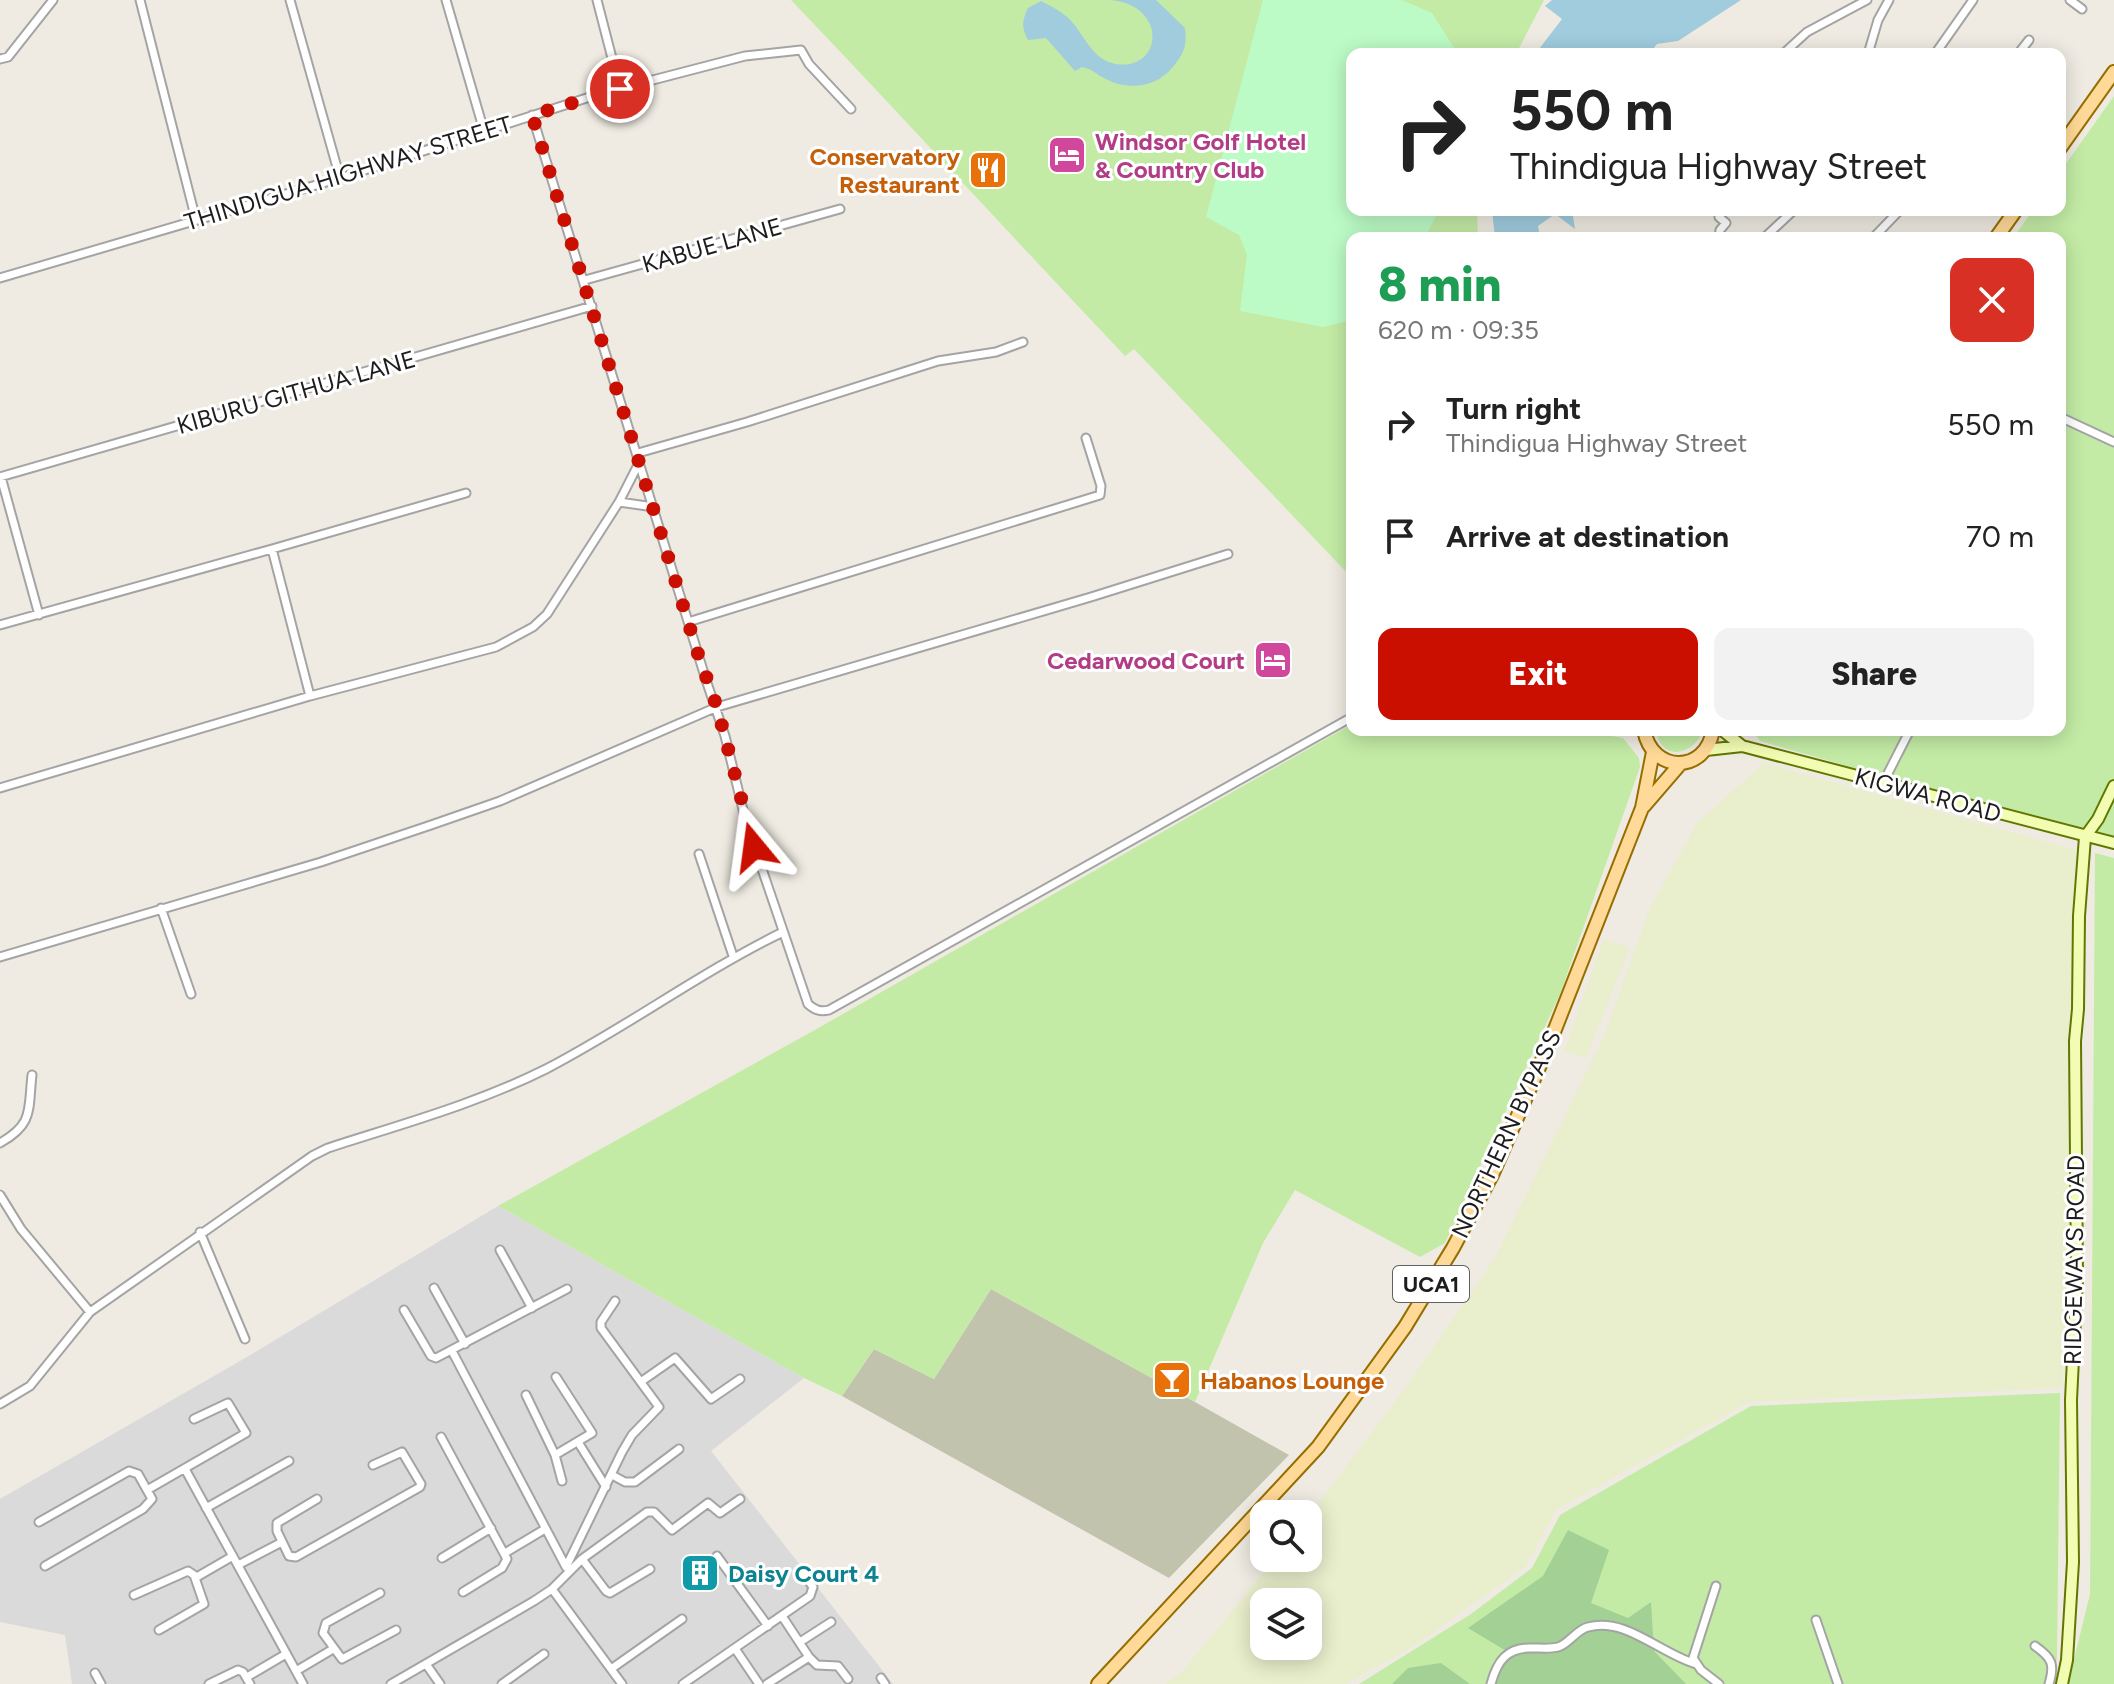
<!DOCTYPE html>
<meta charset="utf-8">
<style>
body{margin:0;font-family:Figtree,sans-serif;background:#f2f2f2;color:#222;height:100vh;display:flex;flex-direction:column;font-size:30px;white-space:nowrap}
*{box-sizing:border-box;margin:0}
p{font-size:26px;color:#767676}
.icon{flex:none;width:44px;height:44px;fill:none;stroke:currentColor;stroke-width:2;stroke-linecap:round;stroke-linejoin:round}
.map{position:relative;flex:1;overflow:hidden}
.drawer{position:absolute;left:1346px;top:232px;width:720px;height:504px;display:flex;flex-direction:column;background:#fff;border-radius:16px;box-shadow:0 4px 20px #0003}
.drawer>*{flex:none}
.guide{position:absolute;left:1346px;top:48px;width:720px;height:168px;border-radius:16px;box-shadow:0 4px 20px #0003;background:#fff;color:#222;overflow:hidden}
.fabs{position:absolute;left:1250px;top:1500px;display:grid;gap:16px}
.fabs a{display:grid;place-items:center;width:72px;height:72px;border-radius:16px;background:#fff;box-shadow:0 4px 20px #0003;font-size:40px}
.pin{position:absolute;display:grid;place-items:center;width:68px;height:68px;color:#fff;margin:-34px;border:4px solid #fff;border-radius:50%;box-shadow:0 2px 8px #0007}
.me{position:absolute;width:88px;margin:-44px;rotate:344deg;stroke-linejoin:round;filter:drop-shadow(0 0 6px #0008)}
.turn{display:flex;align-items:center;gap:28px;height:168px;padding:0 32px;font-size:36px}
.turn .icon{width:104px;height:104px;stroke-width:2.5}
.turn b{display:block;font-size:56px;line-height:68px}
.round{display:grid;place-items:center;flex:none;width:84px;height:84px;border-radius:16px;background:#f2f2f2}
.headline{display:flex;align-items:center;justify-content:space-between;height:136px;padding:0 32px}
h1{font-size:48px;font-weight:800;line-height:60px;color:#1e9e55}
.primary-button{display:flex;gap:16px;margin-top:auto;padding:16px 32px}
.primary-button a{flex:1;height:92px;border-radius:16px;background:#ca0e00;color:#fff;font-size:32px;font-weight:800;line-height:92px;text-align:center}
.primary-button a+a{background:#f2f2f2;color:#222}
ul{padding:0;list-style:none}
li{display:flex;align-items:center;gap:24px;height:112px;padding:0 32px}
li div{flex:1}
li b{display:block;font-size:30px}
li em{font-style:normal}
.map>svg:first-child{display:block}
.residential{fill:#dbdada}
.construction{fill:#c2c3ad}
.farmland{fill:#e9eecc;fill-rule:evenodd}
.grass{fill:#c3eba5}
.forest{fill:#a2d095}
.park{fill:#bcfbc6}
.water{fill:#a0ccde}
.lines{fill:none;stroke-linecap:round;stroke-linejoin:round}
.street-casing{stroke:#a4a4a4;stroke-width:11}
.secondary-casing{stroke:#627701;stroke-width:14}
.primary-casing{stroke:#966e00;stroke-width:16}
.street{stroke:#fff;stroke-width:7}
.secondary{stroke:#f3fcb3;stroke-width:10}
.primary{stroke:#ffd997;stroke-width:12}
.route{stroke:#ca0e00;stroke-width:14;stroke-dasharray:0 25.2}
.labels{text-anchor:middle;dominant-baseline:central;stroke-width:6;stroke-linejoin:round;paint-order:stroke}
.shield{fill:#fff;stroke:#616161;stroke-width:2}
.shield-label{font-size:22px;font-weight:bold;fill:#1d1d1d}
.hotel-label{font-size:24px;font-weight:bold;fill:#b23c85;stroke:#fff;text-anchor:start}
.food-label{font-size:24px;font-weight:bold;fill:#c56008;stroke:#fff;text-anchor:end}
.street-label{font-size:24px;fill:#1d1d1d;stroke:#fff}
.culture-label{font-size:24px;font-weight:bold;fill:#0d838f;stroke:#fff;text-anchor:start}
</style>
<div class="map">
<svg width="2114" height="1684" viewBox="0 0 2114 1684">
<rect width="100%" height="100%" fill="#efebe2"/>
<!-- residential -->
<path class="residential" d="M498,1206l306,172 -93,73 182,233h-821l-7,-49 -65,-13v-123l247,-142z"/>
<!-- construction -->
<path class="construction" d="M991,1289l204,113 94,53 -120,123 -327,-182 32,-47 60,30z"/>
<!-- farmland -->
<path class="farmland" d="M1764,763l312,87 -7,425 -7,113 -313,14 -193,108 -30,56 -109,78 -71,40h-181l18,-13 92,-113h33v-41l95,-126 90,-130 110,-222 46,-129 48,-87zM1264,1602h44v44h-44z
M1604,939l26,9 -44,110 -22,-7z"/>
<!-- grass -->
<path class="grass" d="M791,0h753l-28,54h-164v156h125l1,28h-126v340l-218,-229 -9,7c-112,-118 -221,-238 -334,-356z
M2114,96v746l-354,-101 -8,-11h308v-492h-47l20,-28h27v-38z
M1352,724v6h223l48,8 16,20 1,9 -80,227 -115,249 -25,14 -125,-67 -32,53 -68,159 -204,-113 -57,90 -60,-30 -32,47 -38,-18 -306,-172 315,-175z
M1656,730h47v1c-11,26 -43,30 -47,-1z
M2095,853l19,5v826h-46l22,-90z
M2060,1393l-3,265 -4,26h-694l112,-70 61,-46 28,-53 191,-109z"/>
<!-- forest -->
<path class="forest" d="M1568,1530l41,20 -18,53 37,15 23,-16 3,49 32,33h-197l19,-32 -40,-24 75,-52z
M1441,1663l29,21h-78l16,-16z"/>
<!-- park -->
<path class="park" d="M1263,0h139l30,13 26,41h-106v156h87l-14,28h-73v82l-29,7 -83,-16 7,-56 -8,-20 -33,-18z"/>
<!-- water -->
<path class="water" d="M1111,0h45l29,28c2,19 -1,25 -13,40 -17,20 -45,23 -68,10 -8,-4 -12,-9 -22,-11l-7,4 -29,-33 -18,2c-7,-13 -6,-19 0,-32l13,-7c10,5 24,12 31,21 14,16 21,38 44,42 46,7 53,-58 -5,-64z
M1552,0h189l-63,41 -21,3 -8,10h-111l1,-5 23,-30 -17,-13z
M1492,210h80l3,19 -20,-15 -17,12 2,12h-45z"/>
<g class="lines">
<defs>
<path id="street" d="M140,0l56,220
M290,0l50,178
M446,0l38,131
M597,0l23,89
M2070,0l12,9
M1783,54l24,-22 60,-32
M1868,54l10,-34 11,-20
M1935,54l38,-54
M2018,54l11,-14
M0,59l8,-2 45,-57
M532,115l174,565 19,56 21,86 62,182c7,6 12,8 21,6l523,-293
M1719,217l7,6 -6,7 -1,8
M1764,238l30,-28
M1873,238l27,-28
M0,278l340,-100 259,-84 146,-38 56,-6 8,14 42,45
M585,280l255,-71
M2060,417l54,25
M638,453l109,-31 191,-61 58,-9 27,-10
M0,477l592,-171
M1,477l38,138
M619,502l35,5
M272,549l194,-56
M688,622l412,-127 1,-9 -15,-48
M0,625l272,-76 38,147
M1883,783l27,-53
M0,788l310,-92 186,-49 37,-20 14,-13 72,-112 21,-41
M699,854l34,102
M161,908l30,86
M0,957l321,-95 110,-37 69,-24 217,-94 374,-110 137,-43
M0,1143c34,-19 28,-33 32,-68
M0,1195l21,34 69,83
M200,1232l45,107
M500,1250l32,58
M434,1288l31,56
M404,1310l27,46 5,2 131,-69
M452,1351l114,216
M642,1381l33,-23 36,41 29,-20
M526,1395l29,60 7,26
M0,1404l30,-18 60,-74 222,-156 16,-8c74,-24 148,-44 218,-79 81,-42 155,-97 237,-137
M441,1437l66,122 -5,9 -39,24
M578,1442l28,45
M555,1455l37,-22 -36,-56
M185,1469l118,215
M612,1475l13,7h10l44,-33
M147,1490l99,-57 -18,-30 -34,16
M317,1499l-40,24v8l12,25 7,1 124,-70 1,-3 -19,-32 -29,13
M206,1508l83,-47
M39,1522l90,-51 9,3 14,25 -9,10 -98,57
M505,1553l40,-24
M717,1556l51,70
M442,1558l49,-30
M582,1559l24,32 4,2 40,-24
M238,1565l44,-23
M566,1567l56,-115 10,-17 27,-28 -58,-79v-6l14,-21
M195,1578l38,-22
M1716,1586l-23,72 8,12 18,14
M552,1589l70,95
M380,1593l-54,30 -3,10 19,26 54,-29
M134,1595l54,-24 6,4 10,29 -45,26
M1816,1620l22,64
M800,1642l31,-20
M2035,1646c17,12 20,18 14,38
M736,1650l23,34
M809,1657l8,8 21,1 10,13
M426,1664l14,20
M611,1669l71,-50
M296,1671l37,-22
M95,1673l6,11
M247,1677l39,-23
M881,1678l4,6
M209,1684l29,-14 5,2 7,12
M391,1684l143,-83 18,-12 30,-30 65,-47h7l18,18 36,-27 12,10 20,-14
M502,1684l42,-30
M683,1684l127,-88 3,-9 -12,-16
M767,1684l42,-27 -27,-41
M1491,1684c6,-23 16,-37 42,-36 8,0 17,1 25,-1 11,-3 18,-17 30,-20 38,-10 71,26 108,37"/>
<path id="secondary" d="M1722,730l20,16
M1706,750l36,-4 372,97
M2062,1684l5,-24 6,-98 -2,-162 6,-123 -2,-236 3,-32 1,-93 6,-79 13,-18 16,-33"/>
<path id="primary" d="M2060,148l54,-76
M1996,238l20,-28
M1644,730c8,44 62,44 69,0
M1644,806l37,-43
M1098,1684l220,-237 87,-120 48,-79 39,-73 58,-133 92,-234 11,-56"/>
</defs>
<!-- street casing -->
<use href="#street" class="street-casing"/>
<!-- secondary casing -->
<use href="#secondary" class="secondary-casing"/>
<!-- primary casing -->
<use href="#primary" class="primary-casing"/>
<!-- street -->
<use href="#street" class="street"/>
<!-- secondary -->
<use href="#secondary" class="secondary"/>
<!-- primary -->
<use href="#primary" class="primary"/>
</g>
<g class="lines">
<!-- route -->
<path class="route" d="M620,89l-88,26 165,536 20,56 37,140"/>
</g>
<!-- icons -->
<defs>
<symbol id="hotel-square" viewBox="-11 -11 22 22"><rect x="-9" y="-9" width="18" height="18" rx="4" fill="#d1479c" stroke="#fff"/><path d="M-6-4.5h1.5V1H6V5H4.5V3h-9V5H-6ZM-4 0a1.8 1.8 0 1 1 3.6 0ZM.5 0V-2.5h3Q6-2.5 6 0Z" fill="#fff"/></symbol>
<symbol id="restaurant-square" viewBox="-11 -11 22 22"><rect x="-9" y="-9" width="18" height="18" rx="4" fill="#e8710a" stroke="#fff"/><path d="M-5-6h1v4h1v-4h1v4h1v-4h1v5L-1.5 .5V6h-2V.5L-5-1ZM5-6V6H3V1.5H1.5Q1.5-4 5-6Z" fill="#fff"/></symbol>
<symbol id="bar-square" viewBox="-11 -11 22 22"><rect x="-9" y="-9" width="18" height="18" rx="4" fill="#e8710a" stroke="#fff"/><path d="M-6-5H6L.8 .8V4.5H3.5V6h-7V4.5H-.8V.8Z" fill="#fff"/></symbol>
<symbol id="building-square" viewBox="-11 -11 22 22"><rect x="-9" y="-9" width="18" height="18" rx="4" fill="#0f9aa8" stroke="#fff"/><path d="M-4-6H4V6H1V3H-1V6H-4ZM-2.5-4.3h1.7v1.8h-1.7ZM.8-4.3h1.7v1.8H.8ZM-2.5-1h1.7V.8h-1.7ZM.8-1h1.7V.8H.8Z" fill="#fff"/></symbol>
</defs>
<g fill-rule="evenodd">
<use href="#hotel-square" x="1045" y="133" width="44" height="44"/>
<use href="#restaurant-square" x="966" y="148" width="44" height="44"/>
<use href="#hotel-square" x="1251" y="638" width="44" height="44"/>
<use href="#bar-square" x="1150" y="1358" width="44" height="44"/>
<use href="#building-square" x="678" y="1551" width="44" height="44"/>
</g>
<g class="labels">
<!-- shield labels -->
<rect class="shield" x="1393" y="1266" width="76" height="36" rx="6"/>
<g class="shield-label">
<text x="1431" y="1284">UCA1</text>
</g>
<!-- hotel labels -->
<g class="hotel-label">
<text x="1095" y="141">Windsor Golf Hotel<tspan x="1095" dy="28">&amp; Country Club</tspan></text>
<text x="1245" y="660" text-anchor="end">Cedarwood Court</text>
</g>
<!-- food labels -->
<g class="food-label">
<text x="960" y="156">Conservatory<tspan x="960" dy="28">Restaurant</tspan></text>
<text x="1200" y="1380" text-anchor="start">Habanos Lounge</text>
</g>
<!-- street labels -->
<g class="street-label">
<text transform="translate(348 173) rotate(-17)">THINDIGUA HIGHWAY STREET</text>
<text transform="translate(712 245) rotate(-16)">KABUE LANE</text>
<text transform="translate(296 392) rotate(-16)">KIBURU GITHUA LANE</text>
<text transform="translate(1928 795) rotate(15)">KIGWA ROAD</text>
<text transform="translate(1506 1134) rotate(-65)">NORTHERN BYPASS</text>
<text transform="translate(2074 1260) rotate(-89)">RIDGEWAYS ROAD</text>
</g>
<!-- culture labels -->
<g class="culture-label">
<text x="728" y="1573">Daisy Court 4</text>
</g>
</g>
</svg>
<div class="fabs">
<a><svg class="icon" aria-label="search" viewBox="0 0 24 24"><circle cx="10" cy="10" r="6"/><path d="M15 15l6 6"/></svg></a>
<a><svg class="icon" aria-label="layers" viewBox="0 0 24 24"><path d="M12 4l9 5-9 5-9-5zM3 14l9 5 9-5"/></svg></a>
</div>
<div class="pin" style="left:620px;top:89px;background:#d93025"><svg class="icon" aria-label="arrive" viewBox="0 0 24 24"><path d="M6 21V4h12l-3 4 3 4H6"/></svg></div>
<svg class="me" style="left:754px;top:847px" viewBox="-20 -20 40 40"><path d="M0-17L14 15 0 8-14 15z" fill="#ca0e00" stroke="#fff" stroke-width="4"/></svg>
<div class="guide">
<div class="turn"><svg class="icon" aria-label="right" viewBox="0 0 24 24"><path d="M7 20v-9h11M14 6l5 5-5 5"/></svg><div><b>550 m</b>Thindigua Highway Street</div></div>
</div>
<section class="drawer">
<div class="headline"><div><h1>8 min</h1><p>620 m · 09:35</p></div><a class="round" style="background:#d93025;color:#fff"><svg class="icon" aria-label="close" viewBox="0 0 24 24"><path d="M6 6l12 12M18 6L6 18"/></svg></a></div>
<ul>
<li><svg class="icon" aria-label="right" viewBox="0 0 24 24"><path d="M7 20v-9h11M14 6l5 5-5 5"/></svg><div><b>Turn right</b><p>Thindigua Highway Street</p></div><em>550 m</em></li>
<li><svg class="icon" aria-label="arrive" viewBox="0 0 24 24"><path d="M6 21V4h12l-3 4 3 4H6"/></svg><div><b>Arrive at destination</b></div><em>70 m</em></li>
</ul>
<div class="primary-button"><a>Exit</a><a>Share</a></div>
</section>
</div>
